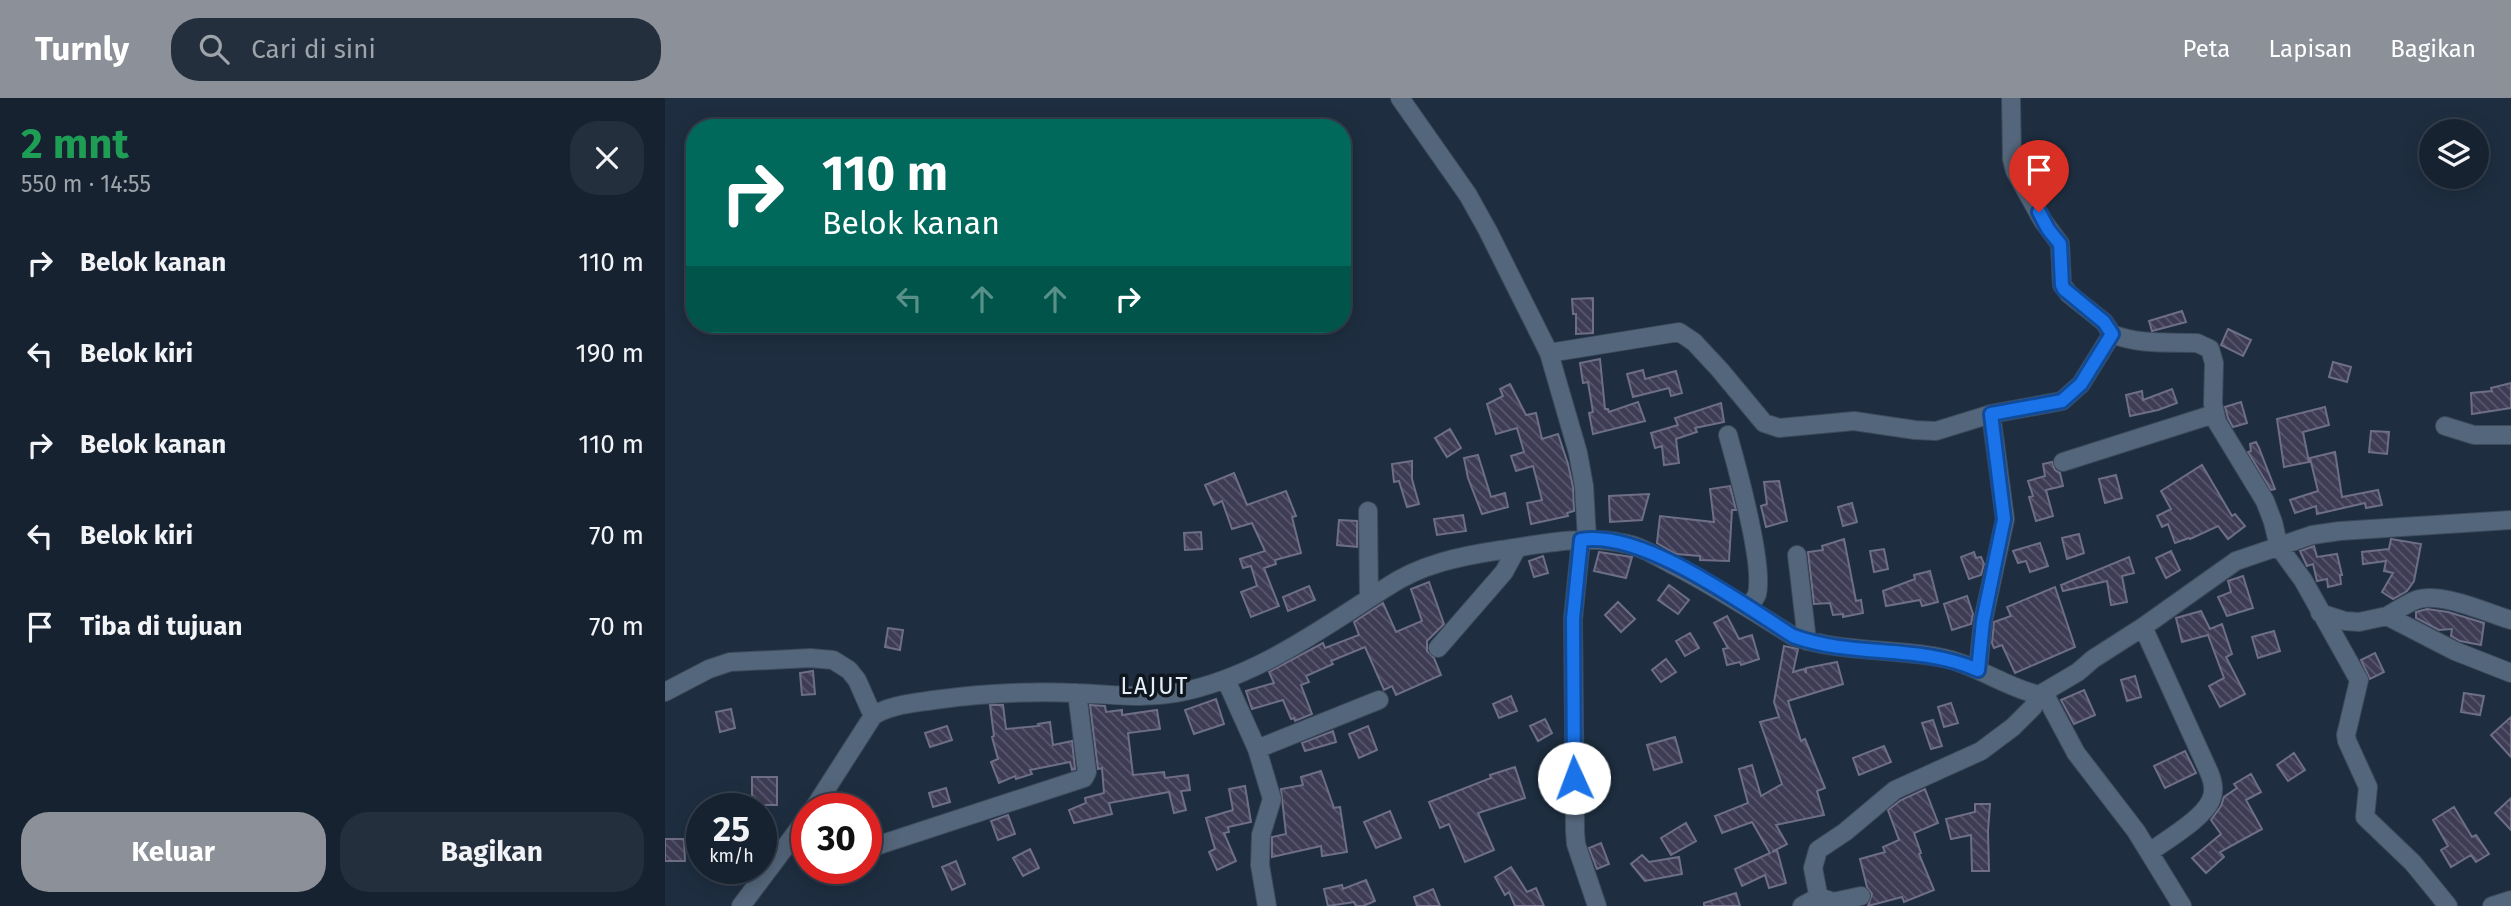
<!DOCTYPE html>
<html lang="id">
<meta charset="utf-8">
<style>
body{margin:0;font-family:"Fira Sans",sans-serif;background:#232f3c;color:#f1f3f6;height:100vh;display:flex;flex-direction:column;font-size:26px;white-space:nowrap}
*{box-sizing:border-box;margin:0}
p{font-size:23px;color:#9ea4ab}
.icon{flex:none;width:38px;height:38px;fill:none;stroke:currentColor;stroke-width:2;stroke-linecap:round;stroke-linejoin:round}
.map{position:relative;flex:1;overflow:hidden}
.sheet{display:flex;flex-direction:column;background:#162230;width:665px}
.sheet>*{flex:none}
.guide{position:absolute;left:21px;top:21px;width:665px;height:214px;border-radius:28px;box-shadow:0 4px 18px #0003,0 0 0 2px #353f4c;background:#00695c;color:#fff;overflow:hidden}
.fabs{position:absolute;left:1754px;top:21px;display:grid;gap:14px}
.fabs a{display:grid;place-items:center;width:70px;height:70px;border-radius:50%;background:#162230;box-shadow:0 4px 18px #0003,0 0 0 2px #353f4c;font-size:35px}
.speed{position:absolute;left:21px;top:695px;display:flex;gap:14px;font-size:35px;font-weight:700;text-align:center}
.speed>*{display:grid;place-content:center;width:91px;height:91px;border-radius:50%;background:#162230;box-shadow:0 4px 18px #0003,0 0 0 2px #353f4c;line-height:1}
.speed small{font-size:18px;font-weight:400}
.speed .limit{border:10px solid #d22;background:#fff;color:#111}
.pin{position:absolute;display:grid;place-items:center;width:60px;height:60px;color:#fff;margin:-72px -30px;border-radius:50% 50% 50% 0;rotate:-45deg;box-shadow:0 0 7px #0007}
.pin .icon{rotate:45deg}
.me{position:absolute;width:77px;margin:-38px;rotate:358deg;stroke-linejoin:round;filter:drop-shadow(0 0 5px #0008)}
.turn{display:flex;align-items:center;gap:24px;height:147px;padding:0 21px;font-size:32px}
.turn .icon{width:91px;height:91px;stroke-width:2.5}
.turn b{display:block;font-size:49px;line-height:60px}
.lanes{display:flex;align-items:center;height:66px;padding:0 21px;background:#0003;justify-content:center;gap:35px;direction:ltr}
.lanes .off{opacity:.35}
.round{display:grid;place-items:center;flex:none;width:74px;height:74px;border-radius:28px;background:#232f3c}
.summary{display:flex;align-items:center;justify-content:space-between;height:119px;padding:0 21px}
h1{font-size:42px;font-weight:700;line-height:52px;color:#1e9e55}
.primary-button{display:flex;gap:14px;margin-top:auto;padding:14px 21px}
.primary-button a{flex:1;height:80px;border-radius:28px;background:#8c9099;color:#fff;font-size:28px;font-weight:700;line-height:80px;text-align:center}
.primary-button a+a{background:#232f3c;color:#f1f3f6}
ul{padding:0;list-style:none}
li{display:flex;align-items:center;gap:21px;height:91px;padding:0 21px}
li div{flex:1}
li b{display:block;font-size:26px}
li em{font-style:normal}
header{display:flex;align-items:center;gap:42px;box-sizing:border-box;height:98px;padding:0 35px;background:#8c9099;color:#fff}
header strong{font-size:33px}
nav{display:flex;gap:38px;margin-inline-start:auto;font-size:24px}
.search{width:490px;height:63px;background:#232f3c;display:flex;align-items:center;gap:18px;box-sizing:border-box;padding:0 24px;border-radius:28px;color:#9ea4ab;font-size:26px}
main{display:flex;flex:1;min-height:0}
.map>svg:first-child{display:block}
.building{fill:url(#building-back-hatch);stroke:#6e6e88;stroke-width:2}
.lines{fill:none;stroke-linecap:round;stroke-linejoin:round}
.minor-casing{stroke:#3c4a5a;stroke-width:20}
.minor{stroke:#54667b;stroke-width:18}
.route-casing{stroke:#114b97;stroke-width:18}
.route{stroke:#1a73e8;stroke-width:12}
.labels{text-anchor:middle;dominant-baseline:central;stroke-width:7;stroke-linejoin:round;paint-order:stroke}
.quarter-label{font-size:23px;letter-spacing:2px;fill:#e4effb;stroke:#0f161e}
</style>
<header>
<strong>Turnly</strong>
<div class="search"><svg class="icon" aria-label="search" viewBox="0 0 24 24"><circle cx="10" cy="10" r="6"/><path d="M15 15l6 6"/></svg>Cari di sini</div>
<nav><a>Peta</a><a>Lapisan</a><a>Bagikan</a></nav>
</header>
<main>
<section class="sheet">
<div class="summary"><div><h1>2 mnt</h1><p>550 m · 14:55</p></div><a class="round"><svg class="icon" aria-label="close" viewBox="0 0 24 24"><path d="M6 6l12 12M18 6L6 18"/></svg></a></div>
<ul>
<li><svg class="icon" aria-label="right" viewBox="0 0 24 24"><path d="M7 20v-9h11M14 6l5 5-5 5"/></svg><div><b>Belok kanan</b></div><em>110 m</em></li>
<li><svg class="icon" aria-label="left" viewBox="0 0 24 24"><path d="M17 20v-9H6M10 6l-5 5 5 5"/></svg><div><b>Belok kiri</b></div><em>190 m</em></li>
<li><svg class="icon" aria-label="right" viewBox="0 0 24 24"><path d="M7 20v-9h11M14 6l5 5-5 5"/></svg><div><b>Belok kanan</b></div><em>110 m</em></li>
<li><svg class="icon" aria-label="left" viewBox="0 0 24 24"><path d="M17 20v-9H6M10 6l-5 5 5 5"/></svg><div><b>Belok kiri</b></div><em>70 m</em></li>
<li><svg class="icon" aria-label="arrive" viewBox="0 0 24 24"><path d="M6 21V4h12l-3 4 3 4H6"/></svg><div><b>Tiba di tujuan</b></div><em>70 m</em></li>
</ul>
<div class="primary-button"><a>Keluar</a><a>Bagikan</a></div>
</section>
<div class="map">
<svg width="1846" height="808" viewBox="0 0 1846 808">
<defs>
<pattern id="building-back-hatch" width="6" height="6" patternUnits="userSpaceOnUse" patternTransform="scale(1.75)"><rect width="6" height="6" fill="#3d3c54"/><path d="M-1 5l2 2M0 0l6 6M5-1l2 2" fill="none" stroke="#59586e"/></pattern>
</defs>
<rect width="100%" height="100%" fill="#1e2e40"/>
<!-- building -->
<path class="building" d="M928,200v35l-17,1v-20h-3l-1,-15z
M1517,213l4,11 -34,9 -3,-10z
M1563,231l23,11 -8,16 -22,-11z
M935,261l5,50h3l1,3 29,-10 7,19 -52,13 -4,-21 4,-1 -5,-30 -5,1 -3,-20z
M1668,264l18,5 -4,15 -18,-5z
M978,272l2,9 31,-8 6,22 -11,3 -2,-8 -36,9 -6,-23z
M1846,285v25l-39,6 -1,-21 21,-2 -1,-3z
M845,286l16,31 10,-2 6,26 16,-5 10,30 5,23 1,24 -7,2 1,3 -37,8 -4,-21 15,-3 -9,-34 -17,5 -5,-15 13,-4 -7,-24 -21,6 -9,-30 16,-8 -3,-7z
M1507,291l5,14 -19,7 -28,6 -4,-21 16,-4 1,9z
M1576,304l6,21 -14,4 -5,-9 -3,-11z
M1056,305l3,19 -29,6 2,4 -21,7 3,24 -15,2 -2,-19 -7,2 -4,-15 27,-8 -3,-7z
M1660,309l4,18 -26,7 6,30 -25,5 -7,-48z
M785,331l11,19 -14,9 -12,-19z
M1706,333l18,1 -2,22 -18,-2z
M1591,344l3,6 16,41 -4,1 -23,-38 3,-1 -1,-7z
M1670,354l7,45 36,-7 4,15 -16,3 -1,-5 -48,11 -1,-8 -21,7 -5,-13 28,-9 -8,-33z
M813,357l13,42 14,-4 3,14 -26,7 -14,-36 -4,-20z
M747,363v18l7,25 -12,3 -8,-26 -5,1 -2,-18z
M1387,364l3,8 5,3 3,13 -17,4 7,26 -17,5 -7,-24 4,-1 -5,-15 17,-5 -2,-12z
M1537,367l30,51 3,-2 10,12 -17,13 -10,-13 -28,13 -1,-1 -14,5 -7,-19 -6,3 -5,-11 14,-7 -10,-18z
M569,375l13,32 39,-14 10,25 -4,1 9,36 -26,7 1,4 -12,4 15,38 -28,11 -10,-25 16,-6 -6,-20 -8,2 -3,-9 25,-8 -13,-28 -20,6 -10,-28 -8,4 -9,-20z
M1451,377l6,23 -17,5 -6,-24z
M1114,383l8,40 -21,6 -5,-21 6,-2 -3,-22z
M1065,388l6,24h-4l-3,51 -29,-1v-4l-24,-2 -19,-11 3,-27 54,6 -4,-33z
M984,396l-7,26 -32,2 -1,-26z
M1187,405l5,19 -14,4 -5,-19z
M798,417l3,16 -29,4 -3,-16z
M674,422l18,1v26l-20,-2z
M536,434l1,17 -17,1 -1,-17z
M1414,436l5,19 -17,6 -5,-21z
M1179,441l12,62 5,-1 2,13 -20,4v-3l-10,1 -3,-12 -16,1 -6,-52 15,-2 -1,-4z
M1726,441l30,5 -7,37 -7,10 -14,8 -11,-7 11,-19 -9,-2 2,-10 -23,3 -1,-12 27,-3z
M1375,445l8,23 -18,6 -4,-11 -8,2 -5,-12z
M1649,448l3,11 20,-3 5,21h-2l1,9 -13,3 -1,-8 -10,2 -4,-17 -6,2 -7,-15z
M1219,451l4,20 -14,3 -4,-21z
M1506,453l9,19 -14,8 -10,-20z
M934,454l33,5 -6,21 -32,-7z
M1309,454l2,6 5,-1 3,7 -3,11 -12,4 -8,-22z
M878,458l5,17 -14,4 -5,-16z
M1464,459l5,16 -12,3 5,26 -16,3 -4,-24 -44,10 -2,-6z
M1265,473l8,31 -16,4 -2,-6 -34,6 -3,-15 32,-12 -1,-4z
M1578,478l10,32 -26,8 -9,-19 13,-5 -3,-11z
M764,484l15,42 -17,17v10l7,7 7,17 -45,20 -4,-9 -8,4 -19,-43 -34,14 2,3 -27,12 3,6 -8,3 11,29 -17,7 -1,-3 -3,1 -8,-19 -31,9 -6,-18 28,-8 -5,-11 54,-29 2,5 34,-13 -5,-13 29,-19 13,29 26,-11 -11,-32z
M1004,487l20,15 -11,14 -20,-14z
M644,488l6,14 -27,11 -5,-14z
M1390,489l20,60 -60,26 -13,-28 -8,3 -2,-5 2,-21 17,-6 -4,-9z
M1302,498l6,18 -2,10 -19,6 -8,-26z
M953,504l17,17 -14,13 -16,-17z
M1762,511l21,3 36,11 -3,22 -21,-4 -9,-5 1,-7 -13,1 -23,-12v-6z
M1536,513l9,18 12,-5 10,30 -6,3 19,37 -25,13 -11,-21 15,-8 -16,-43 -26,7 -6,-24z
M1062,518l12,23 13,-4 7,24 -18,6 -1,-3 -13,3 -4,-16 5,-1 -14,-25z
M223,530l15,2 -3,20 -15,-3z
M1609,533l6,20 -22,7 -6,-21z
M1025,535l9,15 -14,8 -9,-15z
M1119,548l14,3 -5,23 11,-3 2,4v-5l31,-6 6,22 -55,17 13,40 4,-2 20,49 -8,3 7,24 -48,10 11,19 -15,8 5,-2 9,33 -17,5 -4,-13 -23,11 -7,-17 35,-16 -18,-31 -30,11 -7,-17 33,-13 -9,-34 13,-4 9,31 21,-12 -22,-62 19,-5 -5,-15z
M1710,555l9,19 -14,7 -9,-19z
M1001,561l10,13 -15,10 -9,-12z
M148,573l2,23 -13,1 -2,-22z
M1470,578l6,21 -14,4 -6,-21z
M1419,592l11,25 -21,9 -13,-24z
M1799,595l20,3 -4,19 -19,-3z
M846,598l6,15 -18,7 -6,-14z
M551,601l8,25 -30,10 -9,-24z
M1286,605l7,20 -14,4 -6,-20z
M325,607h13l3,24 33,-3 -1,-2 12,-2 3,23 19,-4 3,28 -3,1 -2,-8 -40,8 2,4 -16,5 -1,-3 -16,7 -8,-21 7,-3 -6,-22 2,-1z
M425,607l15,1 1,6 16,-2v5l35,-5 3,19 -32,4 5,42 31,-3 1,6 23,-3 2,15 -9,1 5,19 -12,3 -5,-21 -60,11 3,11 -38,9 -5,-13 17,-7 -1,-5 19,-5 -2,-25 -4,1z
M66,611l4,19 -15,4 -4,-20z
M1846,619v40l-20,-22z
M880,621l7,14 -14,8 -8,-15z
M1268,622l9,26 -11,3 -9,-26z
M282,628l5,14 -22,7 -5,-14z
M703,628l9,24 -18,8 -10,-24z
M668,633l3,11 -31,9 -3,-8z
M1010,639l7,25 -28,8 -7,-25z
M1219,648l7,16 -32,13 -6,-17z
M1520,653l11,22 -31,15 -11,-22z
M1629,655l11,17 -17,11 -11,-16z
M850,669l10,31 -47,15 16,37 -29,12 -16,-38 -9,4 -11,-26 62,-24 -1,-3z
M656,673l13,37 6,-1 7,45 -25,4 -1,-10 -49,11v-20l14,-3 -5,-45 22,-4 -2,-8z
M1586,676l10,18 -15,8 16,29 -42,23 4,5 -18,16 -14,-15 29,-24 -10,-14 10,-14 3,-9 13,-9 -3,-4z
M87,679h25v28h-25z
M580,688l6,36 -23,5 1,5 -5,1 12,28 -19,9 -8,-18 6,-3 -9,-31 27,-8 -4,-21z
M281,690l4,14 -17,5 -4,-14z
M1260,691l13,34 -24,10 7,20 -2,1 15,36 -30,12 -2,-5 -34,9 4,-12 -5,-7 -7,-28 25,-7 -2,-5 16,-7 -11,-30 13,-10z
M1846,700v32l-16,-17z
M1310,706h15l-2,27 1,40h-17l-1,-36 -20,4 -5,-20 29,-7z
M1789,709l18,30 4,-2 13,19 -13,8 -5,-7 -20,12 -10,-17 7,-4 -15,-26z
M725,713l11,27 -25,10 -12,-26z
M343,717l7,19 -17,6 -7,-19z
M1021,725l10,18 -25,14 -10,-17z
M0,741h19l1,22h-20z
M936,745l8,21 -12,5 -8,-21z
M365,751l9,19 -16,8 -10,-18z
M977,757l7,7 30,-5 3,17 -37,7 -14,-17z
M291,763l9,23 -13,6 -10,-23z
M846,769l16,25 9,-4 8,18h-29l-6,-14 -4,3 -10,-18z
M701,782l9,21 -12,5h-7l-2,-4 -26,4 -4,-17 18,-4 1,4z
M768,791l7,17h-23l-3,-9z
M1071,795l4,13h-36v-3z"/>
<g class="lines">
<defs>
<path id="minor" d="M735,0l68,97 20,36 61,122 29,100 6,33 3,53
M1346,0l1,61 3,12 28,50 17,23 2,41 7,9 35,28 8,12
M884,255l130,-21 15,10 26,28 44,53 15,5 75,-7 61,9 21,1 55,-17 71,-13 19,-17 31,-50c27,11 57,8 85,9l13,6 4,14 -1,41 4,18 48,79 8,21 6,25 24,33 56,100 -13,55 1,6 21,46 -3,30 48,46 35,43
M1780,328l29,9h37
M1063,337c9,32 36,130 29,159 -2,6 -6,9 -10,13
M1398,364l151,-48
M703,413l1,87
M916,442l-8,79 2,212 1,13 21,62
M1132,457l10,86
M1655,515l25,8 14,1 28,-6 68,35 56,22
M1722,518c9,-5 19,-12 29,-16 24,-9 71,13 95,20
M1478,529l66,145c4,9 6,19 2,28 -8,19 -45,40 -61,52
M773,550l66,-76 13,-24
M1313,572l5,-49 22,-102 -14,-105
M561,582l31,69 15,50 -11,36 -1,30 7,41
M0,594l44,-23 21,-7 80,-4 23,2 16,10 8,10 16,36
M1379,595l32,60 60,78 46,75
M592,651l122,-49
M149,710l59,-92c15,-11 42,-13 61,-16 49,-7 92,-9 142,-7 34,1 66,6 100,0 78,-14 145,-64 211,-106 34,-23 74,-31 114,-37 40,-6 81,-15 121,-7 19,3 36,14 53,23 41,21 79,46 118,70 47,17 97,12 145,21 36,6 66,30 101,38l39,-23 15,-13 50,-32 93,-66 76,-26 28,-4 171,-11
M211,748l208,-68 3,-6 -10,-79
M1152,798l16,6 28,-6
M76,808l66,-88
M1137,808l13,-7 3,-5 -5,-26 5,-18 27,-18 50,-42 86,-39 32,-24 20,-20 5,-12
M1827,808l19,-6"/>
</defs>
<!-- minor casing -->
<use href="#minor" class="minor-casing"/>
<!-- minor -->
<use href="#minor" class="minor"/>
</g>
<g class="lines">
<defs>
<path id="route" d="M909,680l-1,-159 8,-79c62,-10 161,64 212,96 60,22 126,8 185,34l5,-49 21,-102 -13,-105 71,-13 19,-17 31,-50 -8,-12 -40,-33 -2,-4 -2,-41 -12,-15 -9,-17"/>
</defs>
<!-- route casing -->
<use href="#route" class="route-casing"/>
<!-- route -->
<use href="#route" class="route"/>
</g>
<g class="labels">
<!-- quarter labels -->
<g class="quarter-label">
<text x="490" y="588">LAJUT</text>
</g>
</g>
</svg>
<div class="fabs">
<a><svg class="icon" aria-label="layers" viewBox="0 0 24 24"><path d="M12 4l9 5-9 5-9-5zM3 14l9 5 9-5"/></svg></a>
</div>
<div class="speed"><div>25<small>km/h</small></div><div class="limit">30</div></div>
<div class="pin" style="left:1374px;top:114px;background:#d93025"><svg class="icon" aria-label="arrive" viewBox="0 0 24 24"><path d="M6 21V4h12l-3 4 3 4H6"/></svg></div>
<svg class="me" style="left:909px;top:680px" viewBox="-20 -20 40 40"><circle r="19" fill="#fff"/><path d="M0-13L10 11 0 6-10 11z" fill="#1a73e8"/></svg>
<div class="guide">
<div class="turn"><svg class="icon" aria-label="right" viewBox="0 0 24 24"><path d="M7 20v-9h11M14 6l5 5-5 5"/></svg><div><b>110 m</b>Belok kanan</div></div>
<div class="lanes"><svg class="icon off" aria-label="left" viewBox="0 0 24 24"><path d="M17 20v-9H6M10 6l-5 5 5 5"/></svg><svg class="icon off" aria-label="ahead" viewBox="0 0 24 24"><path d="M12 20V5M6 11l6-6 6 6"/></svg><svg class="icon off" aria-label="ahead" viewBox="0 0 24 24"><path d="M12 20V5M6 11l6-6 6 6"/></svg><svg class="icon" aria-label="right" viewBox="0 0 24 24"><path d="M7 20v-9h11M14 6l5 5-5 5"/></svg></div>
</div>
</div>
</main>
